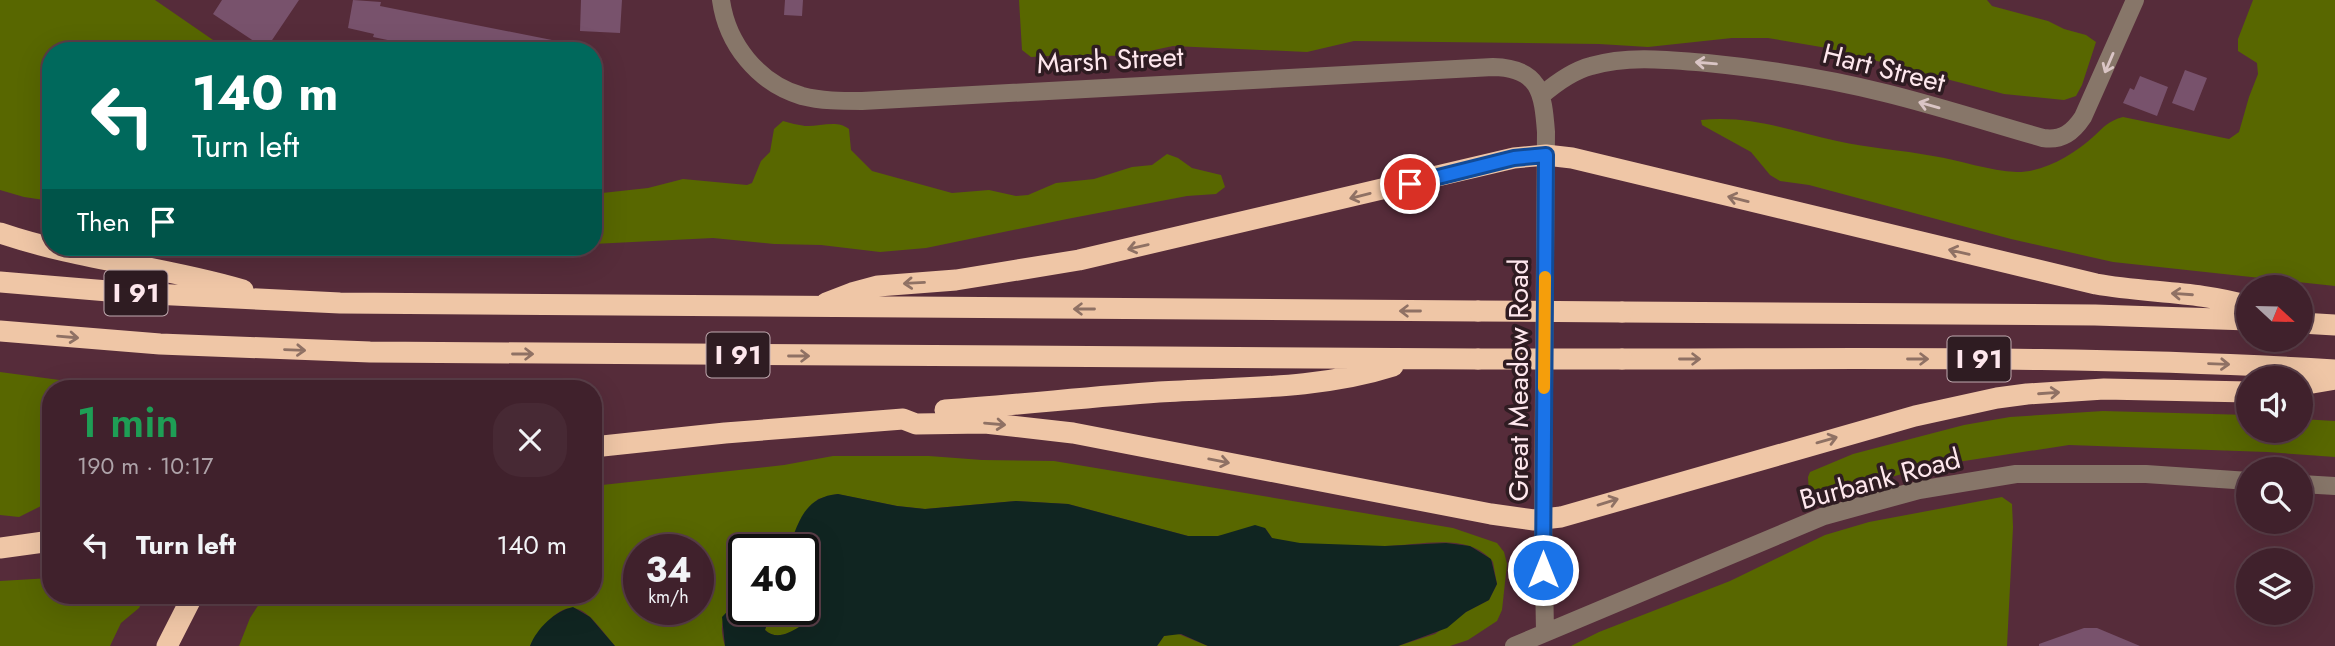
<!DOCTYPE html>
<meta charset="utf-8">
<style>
body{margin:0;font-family:Jost,sans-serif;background:#472934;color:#f1f3f6;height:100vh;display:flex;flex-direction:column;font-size:26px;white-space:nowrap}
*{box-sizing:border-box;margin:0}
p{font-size:23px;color:#aea3a9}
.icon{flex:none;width:38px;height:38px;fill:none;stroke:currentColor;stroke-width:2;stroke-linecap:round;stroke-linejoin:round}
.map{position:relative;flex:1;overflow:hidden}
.panel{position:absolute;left:42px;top:380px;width:560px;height:224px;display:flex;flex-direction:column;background:#40212c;border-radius:28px;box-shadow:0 7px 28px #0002,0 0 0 2px #593e48}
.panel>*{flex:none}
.guide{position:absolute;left:42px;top:42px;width:560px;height:214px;border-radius:28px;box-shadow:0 7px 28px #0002,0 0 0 2px #593e48;background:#00695c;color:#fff;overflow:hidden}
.needle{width:46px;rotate:112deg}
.buttons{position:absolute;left:2236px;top:275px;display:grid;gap:14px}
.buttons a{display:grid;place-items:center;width:77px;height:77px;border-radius:50%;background:#40212c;box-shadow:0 7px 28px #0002,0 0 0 2px #593e48;font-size:35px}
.speed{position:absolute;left:623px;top:534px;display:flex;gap:14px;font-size:35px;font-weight:700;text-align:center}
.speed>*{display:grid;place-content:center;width:91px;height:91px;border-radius:50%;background:#40212c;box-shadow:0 7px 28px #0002,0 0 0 2px #593e48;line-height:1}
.speed small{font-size:18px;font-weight:400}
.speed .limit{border:4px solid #111;border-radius:10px;background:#fff;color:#111}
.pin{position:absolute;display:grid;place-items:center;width:60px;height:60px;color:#fff;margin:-30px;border:4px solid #fff;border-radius:50%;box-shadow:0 2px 7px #0007}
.me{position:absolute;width:77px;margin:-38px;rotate:0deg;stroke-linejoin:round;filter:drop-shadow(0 0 5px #0008)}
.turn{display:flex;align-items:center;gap:24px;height:147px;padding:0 35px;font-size:32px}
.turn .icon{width:91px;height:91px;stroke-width:2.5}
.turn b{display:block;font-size:49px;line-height:60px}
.then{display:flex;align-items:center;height:66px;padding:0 35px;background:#0003;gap:14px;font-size:26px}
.round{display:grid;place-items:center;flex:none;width:74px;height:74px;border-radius:28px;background:#472934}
.head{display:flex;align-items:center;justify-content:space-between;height:119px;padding:0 35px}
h1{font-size:42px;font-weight:600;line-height:52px;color:#1e9e55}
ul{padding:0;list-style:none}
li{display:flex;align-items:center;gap:21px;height:91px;padding:0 35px}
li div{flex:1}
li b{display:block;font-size:26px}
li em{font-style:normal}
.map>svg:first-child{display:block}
.green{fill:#586700;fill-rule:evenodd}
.water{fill:#102521}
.building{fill:#78526c}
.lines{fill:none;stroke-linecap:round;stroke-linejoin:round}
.minor{stroke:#877669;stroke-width:18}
.highway{stroke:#efc6a6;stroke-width:21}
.highway-bridge{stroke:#efc6a6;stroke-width:21}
.oneway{stroke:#dac5c5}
.oneway2{stroke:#8f7164}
.route-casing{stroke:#114b97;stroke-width:18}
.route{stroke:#1a73e8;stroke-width:12}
.slow{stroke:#f59e0b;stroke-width:12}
.labels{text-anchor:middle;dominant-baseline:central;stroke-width:7;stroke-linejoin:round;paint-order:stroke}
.shield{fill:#2f1c22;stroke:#c0aab0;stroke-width:2}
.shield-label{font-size:26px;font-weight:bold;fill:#fee7ed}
.street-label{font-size:28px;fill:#fee7ed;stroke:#2f1c22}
</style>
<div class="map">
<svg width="2335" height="646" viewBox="0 0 2335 646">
<rect width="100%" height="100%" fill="#562c3a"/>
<!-- green -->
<path class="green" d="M0,0h155l74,51h-178v150l-27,-4 -24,-7z
M1019,0h968l5,6 56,15 16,8 22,6 10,7 -14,43 -6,11 -12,4 -60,-6 -177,-46 -59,-10h-36l-84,9 -49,-3 -245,-3 -47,11 -134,-6 -47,10 -61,-1 -34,2 -9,-7z
M2253,0h82v286l-222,-24 -102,-23 -202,-54 -29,-4 -10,-6 -19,-23 -49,-27 -1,-5c50,-5 89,11 136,21 32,7 64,9 96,15 26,4 57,15 84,16 27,0 56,-17 76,-35 11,-10 15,-16 30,-20l106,22 10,-7 10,-35 9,-23 -1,-11 -19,-12v-12z
M783,121c7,2 15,4 22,5 14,1 32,-7 44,3l2,21 21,21 80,22 37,-3 27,6 12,-1 28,-12 38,-4 38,-12 20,-2 15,-11 11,4 14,10 29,7 4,12 -9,7 -29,2 -120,23 -141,29 -46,4 -59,-7 -47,-1 -61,-6 -120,6v-50l55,-6 35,-9 64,6 5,-2 9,-22 9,-9 4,-23z
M0,372l119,16h40h-108v113l-32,16 -19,-2z
M2103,411l146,4v15h52v-11l34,2v36l-68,-5 -198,-7 -131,20 -83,21 -35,11 -11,-3 -1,-17 2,-5 43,-18 111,-29 46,-8z
M833,456h96l53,4 72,1 399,67 44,15 7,9 3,12 -5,46 -5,11 -29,19 -18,6h-52l37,-12 31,-22 23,-12 8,-16 -4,-22c-25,-31 -74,-16 -108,-16 -29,1 -87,1 -113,-8l-7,-10 -47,8h-30l-120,-32 -52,-3 -91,8 -28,-3 -60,-12 -19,5 -17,20 -13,30 -44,1v44c-19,18 -27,25 -19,52h-110c-21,-24 -38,-58 -68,-23 -6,8 -13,14 -17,23h-291l11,-28 15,-23h328v-109l191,-21zM639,550h59v59h-59z
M2002,497l10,7 1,23 -6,119h-436l28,-14 131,-51 95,-46 44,-13z
M51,578v17h95l-7,13 -18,15 -11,23h-110v-65z
M812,600l9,4v6c-12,11 -40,36 -56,20l7,-21h31v-7z
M1176,633l32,13h-51l7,-10z"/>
<!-- water -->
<path class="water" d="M838,494l59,12 28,3 91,-8 52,3 120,32h30l37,-11 10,3 7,10 28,5 85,3 61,-3 24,3 21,13 6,25 -8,16 -23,12 -19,16 -49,18h-190l-27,-12 -17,2 -7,10h-432l-3,-29 22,-23v15h28l-7,21c17,16 40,-9 54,-17l2,-9 -5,-3 -13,1v-52l-15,-1c11,-27 16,-52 50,-55z
M573,607l17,10 25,29h-85c7,-18 25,-35 43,-39z"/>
<!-- building -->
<path class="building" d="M222,0h77l-33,49 -53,-35z
M353,0l28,2 -1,4 187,37 -1,8h-125l-68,-14 1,-3 -26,-6z
M581,0h41l-2,33 -40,-2z
M785,0h18l-1,16 -18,-1z
M2185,70l22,8 -13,33 -22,-8z
M2140,76l28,11 -11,29 -34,-13 7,-15 4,2z
M2084,628h13l43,18h-101v-2z"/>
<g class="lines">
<!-- minor -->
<path class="minor" d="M721,0c6,44 37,83 81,96 19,5 40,5 60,5l631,-34c47,1 50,26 53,65l-3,388 2,112
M1542,95c14,-12 30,-24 49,-29 37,-11 79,-6 116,-3 60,6 119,15 178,30 53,13 105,30 158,45 19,3 30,-6 40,-21l52,-117
M2301,484l34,2
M1514,646l310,-130 95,-26 97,-16h130l103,7"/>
<!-- highway -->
<path class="highway" d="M0,233c79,27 163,33 243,57
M0,282l132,11 208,10 1138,8
M826,303l26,-10 26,-7 78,-6 123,-20 435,-102 32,-3 26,3 524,126c50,9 103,7 153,22
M1622,312l473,3 154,5
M2301,323l34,2
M0,331l160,13 210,8 1108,7
M1622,359c238,0 476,-4 713,11
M2301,385l34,-6
M945,410c72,-5 143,-13 214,-18 78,-5 159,-2 234,-26
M593,447l132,-14 178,-14 13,5 69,-1 88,10 418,81 43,6 27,-3 354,-101 82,-18 30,-4 77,-5 145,3
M0,548l51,-7
M167,646l26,-51"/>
<!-- highway-bridge -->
<path class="highway-bridge" d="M1478,311l144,1
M1478,359h144"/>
</g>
<!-- one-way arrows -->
<defs><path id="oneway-shaft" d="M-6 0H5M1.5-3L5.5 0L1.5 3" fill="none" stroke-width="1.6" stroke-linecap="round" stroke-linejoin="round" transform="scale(1.75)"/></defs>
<g class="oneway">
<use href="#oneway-shaft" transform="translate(1706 63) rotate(-175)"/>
<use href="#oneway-shaft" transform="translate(2109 63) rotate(113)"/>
<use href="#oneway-shaft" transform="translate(1929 105) rotate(-164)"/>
</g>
<g class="oneway2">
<use href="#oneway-shaft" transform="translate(1360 196) rotate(166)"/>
<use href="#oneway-shaft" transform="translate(1738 199) rotate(-166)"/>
<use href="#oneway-shaft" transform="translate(1138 247) rotate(167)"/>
<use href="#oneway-shaft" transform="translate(1959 252) rotate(-167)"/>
<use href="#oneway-shaft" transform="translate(914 283) rotate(177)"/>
<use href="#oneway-shaft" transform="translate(2182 294) rotate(-176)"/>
<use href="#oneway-shaft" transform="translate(1084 309) rotate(-180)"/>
<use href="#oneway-shaft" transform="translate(1410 311) rotate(-180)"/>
<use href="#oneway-shaft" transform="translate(68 337) rotate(5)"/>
<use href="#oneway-shaft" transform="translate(295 350) rotate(2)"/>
<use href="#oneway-shaft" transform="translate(523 354)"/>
<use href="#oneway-shaft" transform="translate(799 356)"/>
<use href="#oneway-shaft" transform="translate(1690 359)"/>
<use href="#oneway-shaft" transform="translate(1918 359)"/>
<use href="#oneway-shaft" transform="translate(2219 364) rotate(2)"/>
<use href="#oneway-shaft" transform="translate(2049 393) rotate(-4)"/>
<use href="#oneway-shaft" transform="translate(995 424) rotate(5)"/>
<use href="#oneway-shaft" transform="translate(1827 440) rotate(-16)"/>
<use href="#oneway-shaft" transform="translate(1219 461) rotate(11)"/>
<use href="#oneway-shaft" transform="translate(1608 502) rotate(-17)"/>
</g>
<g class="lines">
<defs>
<path id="route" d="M1410,184l104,-26 32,-3 -3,415"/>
</defs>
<!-- route casing -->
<use href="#route" class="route-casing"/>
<!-- route -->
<use href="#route" class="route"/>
<!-- slow -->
<path class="slow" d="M1544,388l1,-111"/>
</g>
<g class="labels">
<!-- shield labels -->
<g class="shield">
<rect x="104.5" y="270.5" width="63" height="45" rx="5"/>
<rect x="706.5" y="332.5" width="63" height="45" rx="5"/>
<rect x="1947.5" y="336.5" width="63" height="45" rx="5"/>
</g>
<g class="shield-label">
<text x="136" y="293">I 91</text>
<text x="738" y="355">I 91</text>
<text x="1979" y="359">I 91</text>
</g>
<!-- street labels -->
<g class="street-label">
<text transform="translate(1110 60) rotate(-3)">Marsh Street</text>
<text transform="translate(1884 68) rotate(14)">Hart Street</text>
<text transform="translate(1518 380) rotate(-90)">Great Meadow Road</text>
<text transform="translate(1880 479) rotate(-15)">Burbank Road</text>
</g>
</g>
</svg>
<div class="buttons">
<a><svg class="needle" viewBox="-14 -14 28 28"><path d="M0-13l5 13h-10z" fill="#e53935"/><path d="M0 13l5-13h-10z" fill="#aea3a9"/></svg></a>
<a><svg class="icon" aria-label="sound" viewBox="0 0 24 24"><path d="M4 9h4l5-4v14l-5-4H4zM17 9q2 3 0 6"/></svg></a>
<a><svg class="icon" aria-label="search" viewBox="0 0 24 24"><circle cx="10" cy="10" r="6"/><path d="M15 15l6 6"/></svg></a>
<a><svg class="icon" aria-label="layers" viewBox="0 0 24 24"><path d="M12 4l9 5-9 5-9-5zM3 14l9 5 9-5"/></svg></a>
</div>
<div class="speed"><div>34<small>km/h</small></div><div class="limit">40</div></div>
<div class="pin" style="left:1410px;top:184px;background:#d93025"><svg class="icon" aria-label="arrive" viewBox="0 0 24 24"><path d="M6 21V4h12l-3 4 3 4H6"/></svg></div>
<svg class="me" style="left:1543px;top:570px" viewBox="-20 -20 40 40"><circle r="17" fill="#1a73e8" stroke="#fff" stroke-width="3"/><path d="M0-11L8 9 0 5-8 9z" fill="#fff"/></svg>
<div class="guide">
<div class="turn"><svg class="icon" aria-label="left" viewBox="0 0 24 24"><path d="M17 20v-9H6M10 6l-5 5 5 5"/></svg><div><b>140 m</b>Turn left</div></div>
<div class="then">Then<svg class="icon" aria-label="arrive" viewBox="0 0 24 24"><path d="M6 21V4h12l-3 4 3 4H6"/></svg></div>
</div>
<section class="panel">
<div class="head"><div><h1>1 min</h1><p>190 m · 10:17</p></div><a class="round"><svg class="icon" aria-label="close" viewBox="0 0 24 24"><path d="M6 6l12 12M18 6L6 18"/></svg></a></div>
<ul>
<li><svg class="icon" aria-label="left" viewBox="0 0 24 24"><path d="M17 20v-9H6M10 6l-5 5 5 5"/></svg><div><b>Turn left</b></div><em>140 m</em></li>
</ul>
</section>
</div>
